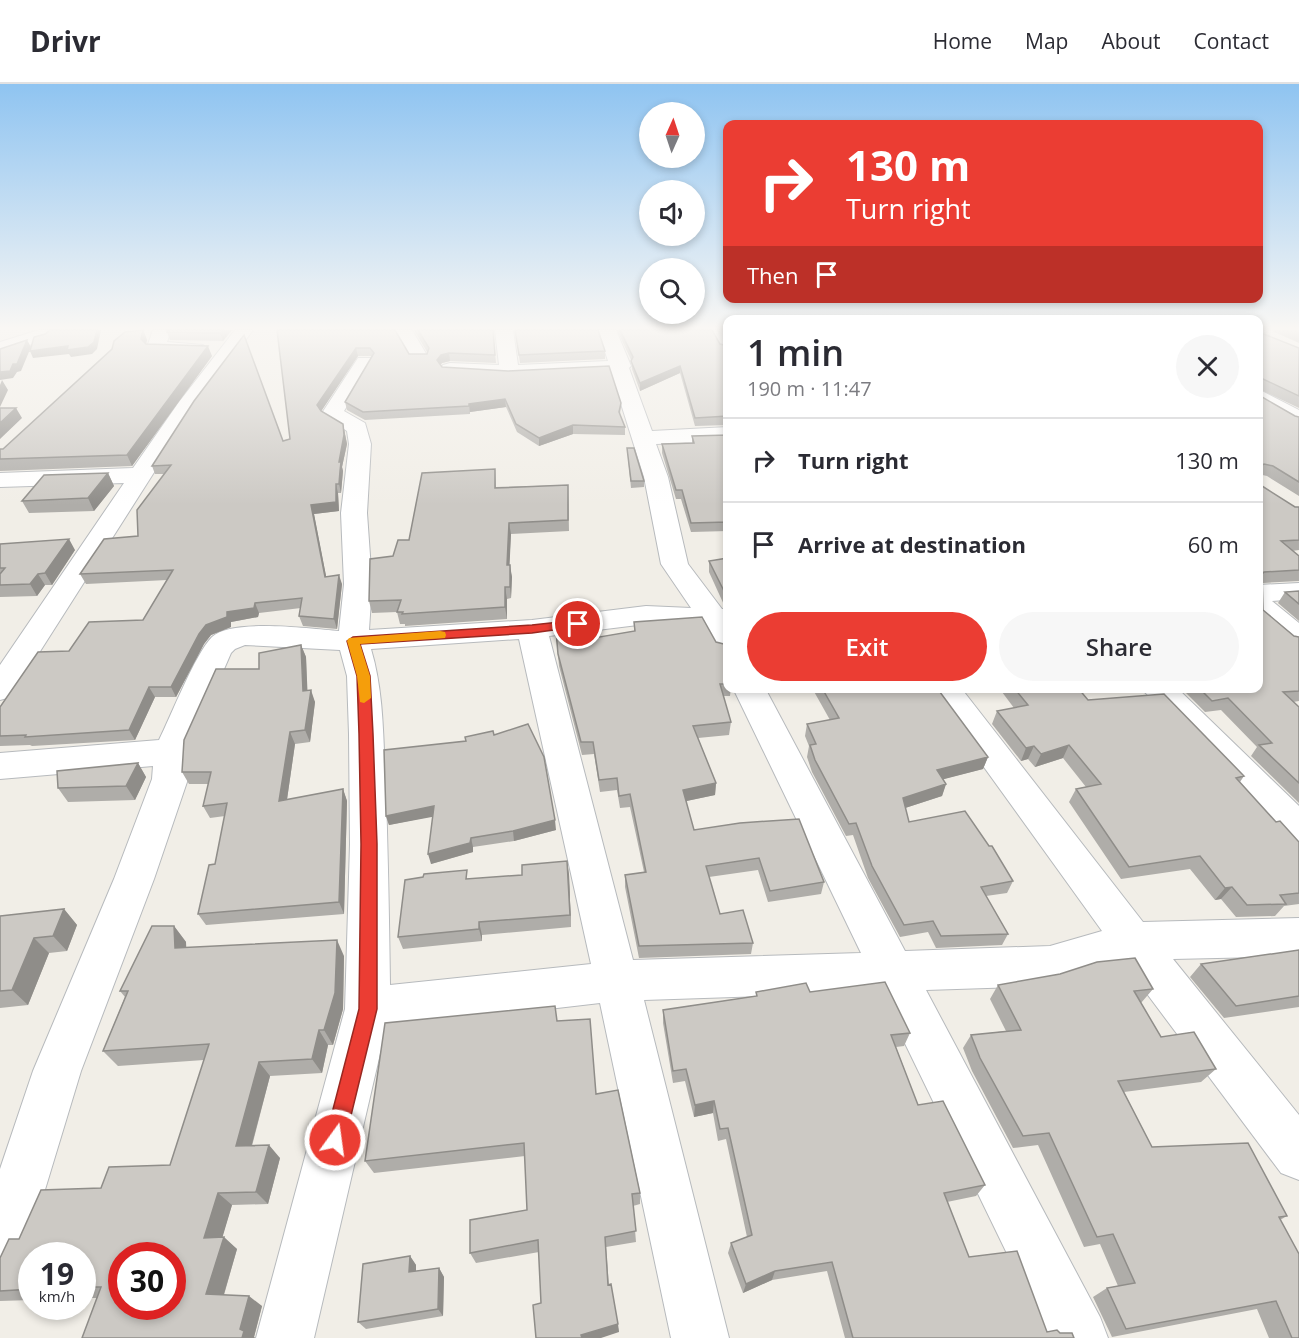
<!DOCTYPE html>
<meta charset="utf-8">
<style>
body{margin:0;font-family:"Open Sans",sans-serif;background:#f7f7f7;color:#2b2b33;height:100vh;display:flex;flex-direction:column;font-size:22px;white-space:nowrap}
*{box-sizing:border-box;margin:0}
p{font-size:20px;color:#7c7c81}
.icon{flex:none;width:33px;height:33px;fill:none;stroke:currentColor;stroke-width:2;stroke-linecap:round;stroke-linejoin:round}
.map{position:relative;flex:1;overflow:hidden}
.details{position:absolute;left:723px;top:231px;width:540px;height:378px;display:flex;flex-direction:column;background:#fff;border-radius:12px;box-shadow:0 3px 9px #0003}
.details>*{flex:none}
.guide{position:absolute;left:723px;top:36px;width:540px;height:183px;border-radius:12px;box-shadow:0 3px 9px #0003;background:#eb3d33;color:#fff;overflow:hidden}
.needle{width:39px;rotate:3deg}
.controls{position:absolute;left:639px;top:18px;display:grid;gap:12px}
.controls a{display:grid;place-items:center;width:66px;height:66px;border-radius:50%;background:#fff;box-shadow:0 3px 9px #0003;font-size:30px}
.speed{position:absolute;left:18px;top:1158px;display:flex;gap:12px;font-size:30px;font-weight:700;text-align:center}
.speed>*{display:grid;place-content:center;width:78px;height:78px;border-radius:50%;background:#fff;box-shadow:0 3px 9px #0003;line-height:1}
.speed small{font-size:15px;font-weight:400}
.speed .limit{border:9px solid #d22;background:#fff;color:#111}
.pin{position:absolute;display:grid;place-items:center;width:51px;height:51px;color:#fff;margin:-26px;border:3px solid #fff;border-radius:50%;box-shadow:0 2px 6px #0007}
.me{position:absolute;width:66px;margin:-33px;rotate:14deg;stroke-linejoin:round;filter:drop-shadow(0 0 4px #0008)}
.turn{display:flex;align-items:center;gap:21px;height:126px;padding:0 24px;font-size:27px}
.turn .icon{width:78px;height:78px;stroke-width:2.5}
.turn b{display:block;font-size:42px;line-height:51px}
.then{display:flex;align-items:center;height:57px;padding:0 24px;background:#0003;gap:12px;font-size:22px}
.round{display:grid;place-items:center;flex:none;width:63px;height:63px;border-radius:32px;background:#f7f7f7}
.summary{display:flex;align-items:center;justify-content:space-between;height:102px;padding:0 24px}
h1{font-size:36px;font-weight:600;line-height:45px}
.action{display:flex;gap:12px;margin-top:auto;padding:12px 24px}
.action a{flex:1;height:69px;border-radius:36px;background:#eb3d33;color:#fff;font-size:24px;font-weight:600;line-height:69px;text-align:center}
.action a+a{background:#f7f7f7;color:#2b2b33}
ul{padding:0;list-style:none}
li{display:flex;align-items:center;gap:18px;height:84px;padding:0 24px;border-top:2px solid #e1e1e2}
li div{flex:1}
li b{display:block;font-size:22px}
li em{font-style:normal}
header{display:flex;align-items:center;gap:36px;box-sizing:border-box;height:84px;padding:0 30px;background:#fff;border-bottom:2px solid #e1e1e2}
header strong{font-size:28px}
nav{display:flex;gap:33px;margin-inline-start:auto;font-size:21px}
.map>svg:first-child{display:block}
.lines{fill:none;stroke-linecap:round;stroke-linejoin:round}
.minor-casing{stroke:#b7babd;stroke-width:2}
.minor{fill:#fff;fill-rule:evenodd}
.wall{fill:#afada9}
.shaded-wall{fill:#8f8d89}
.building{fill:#ccc9c4;stroke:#8f8d89;stroke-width:1.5;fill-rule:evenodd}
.route{fill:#eb3d33;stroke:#992821;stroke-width:1.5}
.slow{fill:#f59e0b}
</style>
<header>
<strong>Drivr</strong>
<nav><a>Home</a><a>Map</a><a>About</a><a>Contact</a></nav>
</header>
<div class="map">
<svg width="1299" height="1254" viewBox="0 0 1299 1254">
<rect width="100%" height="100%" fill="#f1eee7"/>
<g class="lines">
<defs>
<path id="minor" d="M39,246h20l-12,9 -47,16v-13z
M153,246h18l-4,12 36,3 2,4 -2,4 -7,2 -46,-4 -3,-4z
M235,246h18l-58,78 -184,289 -11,3v-35l124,-182 -124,4v-14l133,-5 46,-66z
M394,246h18l16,27 -2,4h-14z
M495,246h18l5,35 90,-4 -10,-31h18l15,36 -2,2 23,63 76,-4v14l-72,3 12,33 20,87 34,45h6v47l-11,-3 -14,-27 -57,-2 -97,12 84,324 228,-7 -128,-265h32l140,263 145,-5 52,-15 -175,-243h34l182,234 156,-4v38l-126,3 126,156v65l-18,-7 -157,-210 -74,23 -124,4 174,327 8,21h-60l-168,-346 -236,8 85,338h-58l-71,-335 -214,25 -72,310h-58l89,-329 5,-165 -1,-110 -2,-58 -7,-26 -95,-5 -10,4 -4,4 -43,99v27l-34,100 -73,192 -54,178 -8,19 -19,8v-107l33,-98 81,-192 38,-100 1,-13 -153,13v-26l159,-13c12,-24 36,-86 53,-103 20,-19 99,-8 127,-6l5,-47 -3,-71 8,-69 -2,-13 -22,-14 -3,-4 36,-55h14l2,4 -30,49 21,12 6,21 -4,69 5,71 -3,46 163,-10 114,-14 45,2 -30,-44 -17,-87 -33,-105 -102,5 -66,-4 -3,-4 3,-4 7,-2 49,2zM519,555l72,325 -201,21c-1,-71 -2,-141 -5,-212 -2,-42 -2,-84 -14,-124z
M710,246h18v22l-6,-1z
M1258,305l41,21v15l-8,-1 -33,-20z
M1299,499v16l-27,2 27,22v25l-11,-3 -30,-26v-34z
M1141,604h36l122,118v38l-13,-4z"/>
</defs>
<!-- minor casing -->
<use href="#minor" class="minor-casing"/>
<!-- minor -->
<use href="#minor" class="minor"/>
</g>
<!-- wall -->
<path class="wall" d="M143,246l4,10 -1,4 66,12 -80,110 -132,5v-22h3z
M167,246h65l-9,11 -53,-1 -3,-8z
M277,246l132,24h18v-2l-13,-22h79l3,33 -46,-2 -8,2 -2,2 2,2 179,36 -1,12 5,12v8l-52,-1 -34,12 -22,-14 -11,-25 -36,5v2l-105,6 -18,-10 -2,-8 27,-46h-14l-37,55 22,13 4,20 -5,23 1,4 -2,22h-3l1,18 -25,3 12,62 16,8 -5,45 -34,-3 -4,-10 2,-8 -42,5 -1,4 -27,5v5l-20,8 -7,9 -28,53h-21l-20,43 -103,6 -2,-1 -30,1v-39l69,-56 74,-31 24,-40 -81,4 -6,-10 58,-38 26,-62h-9l-3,-8 138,-27z
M515,246l90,21v8l-85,4z
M617,246h95l8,14 8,2v79l-33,1 -15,-53 -40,18 -8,-22v-7z
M1258,246l3,3 38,15v60l-38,-18 1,7 33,19 4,1v79l-32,-20 -9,-2z
M1270,246h29v13z
M728,351v96l-37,1 -10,-33h-5l-14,-46v-9l30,-1v-7z
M627,364l17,33v6l-13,1z
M495,385l1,18 72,-2 1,46 -58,3 -2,31 3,12 -1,21 -4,1v20l-102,7v-2h-5l-3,-12 -25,1 -3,-12 24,-45 16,-16z
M108,389l6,13 -20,25 -65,2 -7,-12z
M1262,402l33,21h4v43l-7,1 7,5v25l-36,2v27l31,26 5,1v64l-6,1 6,5v96l-48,-47 6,-9 -36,-37 -16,2 -24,-24h77z
M0,460l75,6 -23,35h-7l-8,11 -37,1z
M728,474v50l-3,-1 -16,-35v-11z
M1299,507v30l-21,-18 7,-11z
M634,538l93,39 1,4v23h3l-1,8h-7l8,26 -2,13 -31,3 18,45 -1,12 -29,6 8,29 130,52 -3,12 -53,8 -10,-32 -49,7 11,37 33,29 -2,11 -112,4 -14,-71v-12l19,-3 -14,-65 -10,1 -3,-18 -17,2 -6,-38 -12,1 -23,-89 -3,-35 38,7 40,-7z
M301,561l5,12 1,33 8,12 -5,40 -15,2 -8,56 56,-11 4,12 -3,113 -138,11 -8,-11 17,-50 10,-48 -15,2 -7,-12 6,-22h-20l-7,-12 77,-103z
M812,604h125l51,69 -5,12 -40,10 3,5 -4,12 -37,12 4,14 104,59 -6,12 -21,3 22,38 -6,11 -66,3 -8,-16 -28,5 -32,-59 -15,-43 -7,1 -34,-64 -5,-15 2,-11 -4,-10 2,-12 23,-4z
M999,604h79l10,12 156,76 -4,6 36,40 23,20v62l-15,2 -9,10 -39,1 -15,-18 -6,1 -25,-31 -69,10 -52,-77 7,-13 10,-2 -23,-29 -28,9 -7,-8 -7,2 -29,-37 5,-13 17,-3z
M494,651l62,95 -42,11 -41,6v5l-42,12 2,-48 -44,9 -3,-9 80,-75z
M138,679l8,14 -11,23 -67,2 -10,-14z
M569,790l2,53 -89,8v6l-79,8 -5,-12 71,-58z
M64,825l13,16 -10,26 -18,2 -21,52 -28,3v-92z
M174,842l12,16v6l158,8 -1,53 -10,36h-5l-6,28 -52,3 -18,70 28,12 -12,46 -36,1 -10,32 15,12 -13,46 38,11 -8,31 1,1h-173l15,-40h-15v-42h-50v44l-32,1v-43l19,-19 82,-51 69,-23 34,-105 -86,6 -15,-15 22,-54 -5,-6z
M1299,866v57l-75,11 -34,-41 11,-13z
M998,901l155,4 -12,14 20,34 55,32 -15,13 -77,10 28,55 135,69 -7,4 19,118h-30l-12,-29 -145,28 -19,-40 14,-9 11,-2 -18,-42 -16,3 -46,-102 -25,3 -41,-77 -9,-23 8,-13 35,-4 -16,-32z
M756,908h54l100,41 -6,13 -8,1 22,58 67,80 -9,11 -29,6 22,55 78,75 13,1 14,5h-229l-18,-67 -55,9 -29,13 -15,-40 3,-10 16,-6 -21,-98 -8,2 -5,-28 -19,4 -9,-36 -12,2 -10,-60v-13l93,-14z
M558,937l38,73 44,99v11l-7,2 3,36 -30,5 3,38 10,47 -78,-29 -2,-51 -63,11 -6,-10 57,-43 -2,-54 -151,17 -9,-12z
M410,1172l6,9v6l23,-3 5,9 -1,39 -77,13 -8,-7z"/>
<!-- shaded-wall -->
<path class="shaded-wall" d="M97,246h4l-4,19 -5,5 -21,3 -2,-3 -36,4 -3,-7z
M143,246l4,10 -2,8 -4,-9z
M223,246h9l-9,11 -3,-8z
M27,256l4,7 -10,24 -4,1 -4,6 -13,2v-8l13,-8z
M208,262l4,10 -80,110 -5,-11z
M356,264l2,8 -38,57 -3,-8z
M449,269l1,8 -8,2 -4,5 -1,-8 4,-5z
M680,282v7l-40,18v-8z
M2,296l6,10 -8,17v-22z
M505,315l1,8 -36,5v2l-1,-10z
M16,324l6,10 -22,21v-16z
M343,340l4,20 -5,23 1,4 -2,22 -2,-9v-22z
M573,341v9l-34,12v-8z
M108,389l6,13 -20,25 -6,-13z
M336,400l2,9 1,18 -25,3 14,72 -3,-9 -14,-72z
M509,439l2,11 -2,43 -2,-12z
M69,455l6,11 -23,35 -7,-12z
M510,481l2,12 -1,21 -1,-11z
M38,490l7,11 -8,11 -7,-12z
M339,491l3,9 -5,45 -3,-10z
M505,503l2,12v20l-2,-12z
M255,519l4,10 -1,4 -27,5v5l-20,8 -7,9 -28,53 -5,-10 28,-53 7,-9 21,-13z
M301,561l5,12 2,46 -5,-12z
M728,565v12l-5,1 1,-12z
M149,603l6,10 -20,43 -6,-10z
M311,606l4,12 -5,40 -5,-12z
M290,648l5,12 -10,69 -6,-12z
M1069,661l-6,13 -28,9 6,-13z
M1034,662l-6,13 -7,2 5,-13z
M988,673l-5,12 -50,13 4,-12z
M138,679l8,14 -11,23 -9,-14z
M716,699l-1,12 -33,7 1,-12z
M946,700l-4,12 -43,14 4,-12z
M343,705l4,12 -3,113 -5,-12z
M434,722l3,10 -48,9 -3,-9z
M555,736l1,10 -42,11 -1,-10z
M471,754l2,9v5l-42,12 -3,-10z
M567,777l2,13 2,53 -1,-12z
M1232,803l-11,12 -6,1 10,-12z
M64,825l13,16 -10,26 -14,-15z
M479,838l3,13v6l-3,-12z
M174,842l12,16 1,22 -12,-16z
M34,854l15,15 -21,52 -16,-15z
M337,856l7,16 -1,53 -10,36 -9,-15z
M319,946l9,15 -6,28 -10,-14z
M259,978l11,14 -22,83 -12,-13z
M714,1017l-1,12 -19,4 1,-12z
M269,1061l11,13 -12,46 -12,-12z
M218,1109l14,12 -13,44 -15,-11z
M224,1153l13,12 -16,55 -15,-10z
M410,1172l6,9v15l-7,-8z
M439,1184l5,9 -1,39 -5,-7z
M775,1187l-3,9 -29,13 3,-9z
M249,1212l13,10 -8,31 1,1h-13l-2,-9z
M618,1240l1,8 -18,6h-19l-1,-3z"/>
<!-- building -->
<path class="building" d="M50,246h47l-3,12 -6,5 -21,3 1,-4 -38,5 4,-14 11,-3z
M143,246l-2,9 5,5 62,2 -81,109 -127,4v-10h3l109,-100 2,-8 11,-9z
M167,246h56l-3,3 -53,-1z
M277,246h118l14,24h18l2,-6 -11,-18h75l2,25 -46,-2 -8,2 -4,5 5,7 66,4 101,-5 12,37 -2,9 6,15 -52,-2 -34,13 -23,-14 -11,-25 -36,5v2l-106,6 -18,-10 29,-49 -4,-5h-14l-39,57 4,6 22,13 1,11 -5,27h2l-1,9 -1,13h-3v18l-25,3 14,72 14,-2 -5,44 -35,-3 3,-18 -47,5 -1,5 -27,4v5l-21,8 -7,9 -28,53h-22l-20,43 -104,7 1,-2 -26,1v-29l38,-55 31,-1 20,-29 54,-2 30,-50 -93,4 24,-35 34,-3 -1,-26 34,-45 -19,1 42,-65 50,-66 39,106 7,-2z
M515,246h83l7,21 -86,4z
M620,246h92l8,14 8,2v70l-33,2 -15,-52 -40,17 -9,-22 2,-4z
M1258,246h3v3l38,15v48l-38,-18 1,19 33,19 4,1v65l-26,-16 -9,-2 -3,2 -3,-2z
M27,256l-10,24h-4l-3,7 -10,1v-23z
M0,324h16l-16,15z
M728,351v87l-37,1 -9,-33h-6l-14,-46 32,-1 -2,-7z
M627,364h7l10,33h-13z
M495,385v19l73,-3v35l-59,3 -2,42h3v22h-5v20l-103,7 1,-2h-6l4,-12 -32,1 1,-42 23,-3 5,-16h11l13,-67z
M108,389l-20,25 -66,3 22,-26z
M1258,393h3l1,9 33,21h4v33l-18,1 18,15v14l-35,2 -2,2 1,36 31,26 5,1v54l-16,1 16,15v76l-40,-38 13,-2 -44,-45 -16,3 -13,-13h59z
M69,455l-24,34 -7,1 -8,10 -30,1v-11l5,-6h-5v-24z
M728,474v38l-2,-1 -17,-34z
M1299,507v13l-14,-12z
M702,533l14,25 12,3v4l-4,1 4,16v18h-8l11,38 -38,4 23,57 -33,7 11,40 46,-7 59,-4 25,63 -54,9 -11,-33 -53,8 14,48 23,-4 10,33 -114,3 -14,-71 21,-3 -16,-78 -11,2 -2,-18 -18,2 -6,-38h-12l-23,-88 -2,-23 36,-4 2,11 41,-7 -1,-9z
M301,561l2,46 8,-1 -6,40 -15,2 -11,69 64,-12 -4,113 -141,12 11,-49 6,-1 12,-61 -24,3 8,-34h-29l2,-32 32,-71h43v-16z
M822,604h115l51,69 -51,13 9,14 -43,14 6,24 56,-11 24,35h3l21,35 -32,6 27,47 -67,2 -8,-15 -29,4 -32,-59 -16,-43 -7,1 -34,-64 -5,-15 6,-1 -9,-20 32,-6z
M1014,604h64l10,12 76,-6 80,82 -8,2 40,44 4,-1 19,21v51l-19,2 6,9 -39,1 -15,-18 -7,1 -25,-32 -71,11 -53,-78 25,-5 -32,-39 -28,9 -7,-8 -8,2 -29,-37 31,-6z
M528,640l16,33 11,63 -42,11 -42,7 -1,5 -42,11 6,-48 -48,10 -2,-66 82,-9 -1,-4 28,-6 1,4z
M138,679l-12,23 -68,2 -1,-17z
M567,777l3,54 -91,7v7l-81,8 7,-57 18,-3 1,-3 43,-4 -1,9 56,-4v-10z
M64,825l-11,27 -19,2 -22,52 -12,1v-75z
M152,842h22l1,22 162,-8 -2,53 -11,37h-5l-7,29 -53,3 -23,84 33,-1 -13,47 -38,1 -14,45 20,-1 -18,57 43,2 -9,33 4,2 -2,7h-160l19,-51h-19v-31h-50v33l-32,2v-33l9,-19h10l22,-49 60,-2 8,-21 61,-2 39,-121 -106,7 25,-60h-8zM122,1172h50v50h-50z
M1299,866v46l-63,10 -35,-42z
M1135,874l18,31 -19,2 27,46 33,-5 22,37 -98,12 34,66 96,-4 39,73 -8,1 20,37v84h-7l-16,-37 -150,28 -19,-41 28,-5 -22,-49 -16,3 -48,-104 -26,3 -43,-78 -9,-23 50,-5 -23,-45 62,-11 37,-12z
M885,898l25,51 -19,2 27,70 25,-4 42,84 -41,8 25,64 48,-6 30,81 10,-2 3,3h12l2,5h-221l-21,-76 -57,9 -29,13 -15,-41 21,-8 -24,-107 -8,1 -6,-28 -19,4 -9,-36 -13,2 -10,-61 94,-14 -1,-4 50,-9 4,9z
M555,922l2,15 33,-2 6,75 22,-4 22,103 -8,1 4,37 -31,6 3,48 3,-1 7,40 -37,11 1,3h-46l-3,-33 8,-2 -3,-63 -68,13v-33l57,-10 -3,-67 -159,18 20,-138z
M410,1172l-1,16 30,-4 -1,41 -80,13 5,-58z"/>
<!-- sky -->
<linearGradient id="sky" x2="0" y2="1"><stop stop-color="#8fc4f1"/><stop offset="0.58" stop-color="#f9f7f4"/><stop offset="1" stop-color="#f9f7f4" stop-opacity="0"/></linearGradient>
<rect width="1299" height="421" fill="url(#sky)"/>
<!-- route -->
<path class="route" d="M578,536l4,1v5l-50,7 -172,11 10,32 3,58 4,110v165l-32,131 -3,8 -7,3 -7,-3 -3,-8 34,-131 2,-165 -2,-110 -2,-58 -10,-35 6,-4 179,-12z"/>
<!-- slow -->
<path class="slow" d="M440,547l5,1 1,3 -1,3 -85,6 10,32 1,22 -7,5 -4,-1 -3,-26 -10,-35 2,-3z"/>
</svg>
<div class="controls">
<a><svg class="needle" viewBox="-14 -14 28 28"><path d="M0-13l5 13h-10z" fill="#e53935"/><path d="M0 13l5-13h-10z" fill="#7c7c81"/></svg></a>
<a><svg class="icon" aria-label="sound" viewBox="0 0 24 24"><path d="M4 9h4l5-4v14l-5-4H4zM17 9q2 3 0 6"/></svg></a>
<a><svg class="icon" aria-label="search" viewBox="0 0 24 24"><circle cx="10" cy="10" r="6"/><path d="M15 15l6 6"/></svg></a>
</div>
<div class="speed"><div>19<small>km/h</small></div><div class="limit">30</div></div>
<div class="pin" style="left:578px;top:540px;background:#d93025"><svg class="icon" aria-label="arrive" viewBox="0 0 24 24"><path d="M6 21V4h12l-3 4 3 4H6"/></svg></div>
<svg class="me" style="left:335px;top:1056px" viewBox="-20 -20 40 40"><circle r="17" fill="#eb3d33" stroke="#fff" stroke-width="3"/><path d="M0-11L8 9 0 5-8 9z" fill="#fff"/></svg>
<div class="guide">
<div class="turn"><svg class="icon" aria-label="right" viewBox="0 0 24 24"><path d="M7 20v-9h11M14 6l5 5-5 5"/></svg><div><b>130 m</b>Turn right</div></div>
<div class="then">Then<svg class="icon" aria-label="arrive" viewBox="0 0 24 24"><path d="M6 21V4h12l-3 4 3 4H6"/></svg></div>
</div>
<section class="details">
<div class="summary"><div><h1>1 min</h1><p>190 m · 11:47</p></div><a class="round"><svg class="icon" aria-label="close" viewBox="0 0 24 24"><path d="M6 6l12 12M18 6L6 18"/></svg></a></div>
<ul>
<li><svg class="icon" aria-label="right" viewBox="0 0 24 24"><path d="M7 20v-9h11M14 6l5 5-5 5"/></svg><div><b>Turn right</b></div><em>130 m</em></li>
<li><svg class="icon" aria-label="arrive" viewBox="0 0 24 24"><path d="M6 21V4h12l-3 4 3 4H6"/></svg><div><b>Arrive at destination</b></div><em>60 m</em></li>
</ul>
<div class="action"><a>Exit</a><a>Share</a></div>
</section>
</div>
